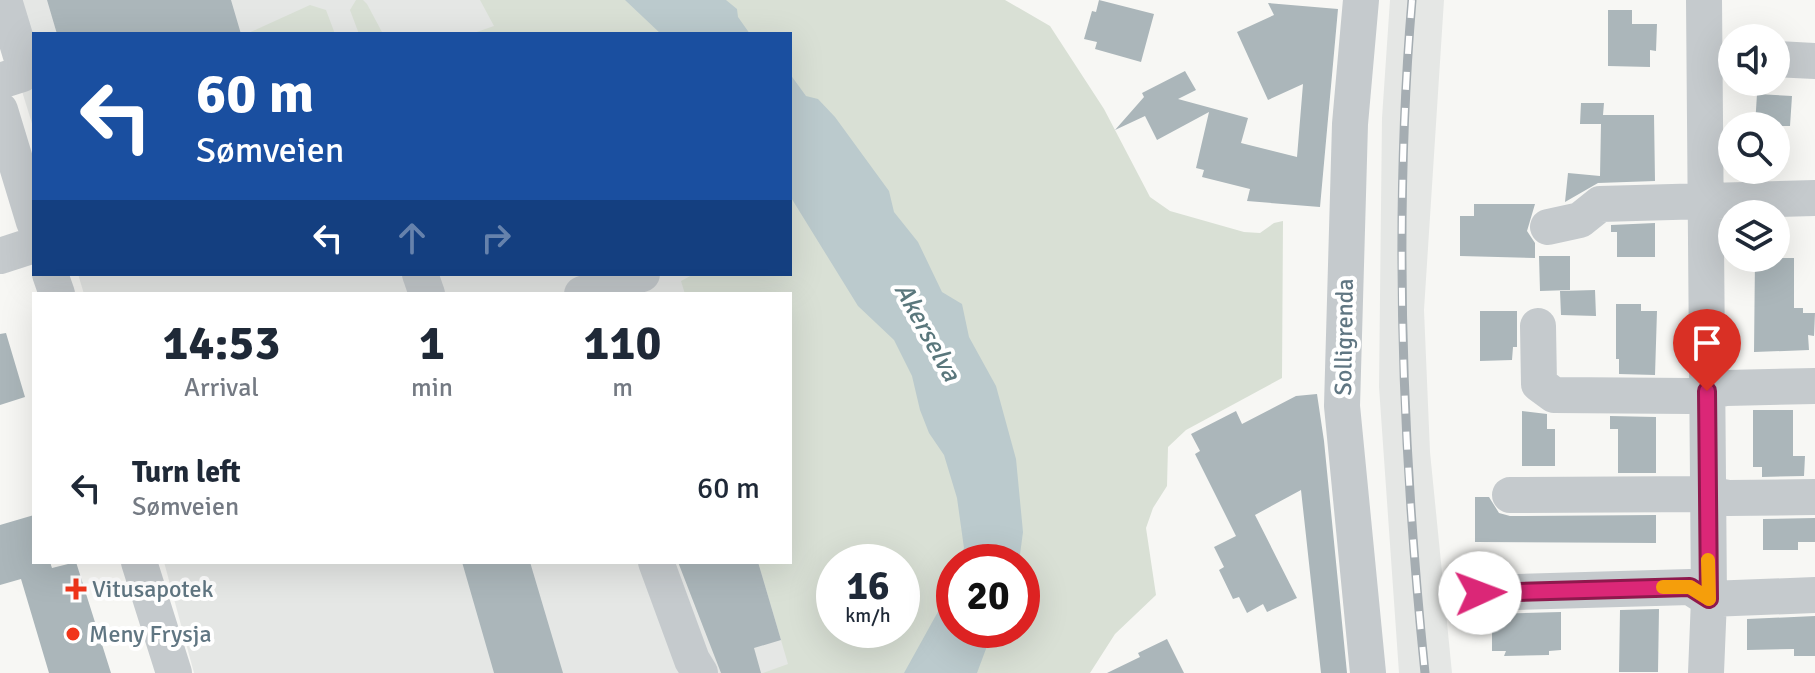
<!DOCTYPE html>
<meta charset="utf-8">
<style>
body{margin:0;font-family:Signika,sans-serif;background:#f2f2f3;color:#1f2937;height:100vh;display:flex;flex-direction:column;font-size:30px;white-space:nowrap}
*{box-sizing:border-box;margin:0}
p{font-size:26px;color:#747a83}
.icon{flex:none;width:44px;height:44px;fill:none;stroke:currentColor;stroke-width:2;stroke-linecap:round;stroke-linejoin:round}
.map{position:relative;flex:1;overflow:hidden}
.panel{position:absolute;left:32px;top:292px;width:760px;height:272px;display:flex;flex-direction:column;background:#fff;border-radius:0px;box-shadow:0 8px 32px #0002}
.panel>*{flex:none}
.banner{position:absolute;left:32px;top:32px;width:760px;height:244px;border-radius:0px;box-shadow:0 8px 32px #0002;background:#1a4fa0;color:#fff;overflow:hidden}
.tools{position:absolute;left:1718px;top:24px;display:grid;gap:16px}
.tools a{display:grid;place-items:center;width:72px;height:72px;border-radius:50%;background:#fff;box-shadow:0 8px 32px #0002;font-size:40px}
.speed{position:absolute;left:816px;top:544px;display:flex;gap:16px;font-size:40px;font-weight:700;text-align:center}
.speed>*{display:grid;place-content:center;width:104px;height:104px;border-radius:50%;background:#fff;box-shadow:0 8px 32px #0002;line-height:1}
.speed small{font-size:20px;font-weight:400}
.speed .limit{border:12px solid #d22;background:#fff;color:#111}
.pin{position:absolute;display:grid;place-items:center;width:68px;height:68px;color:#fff;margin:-82px -34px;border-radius:50% 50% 50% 0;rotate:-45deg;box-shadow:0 0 8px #0007}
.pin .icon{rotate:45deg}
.me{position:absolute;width:88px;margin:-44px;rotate:88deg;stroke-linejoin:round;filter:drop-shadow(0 0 6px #0008)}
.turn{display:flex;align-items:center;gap:28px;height:168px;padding:0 32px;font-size:36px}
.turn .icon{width:104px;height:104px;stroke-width:2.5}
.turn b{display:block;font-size:56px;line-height:68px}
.lanes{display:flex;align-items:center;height:76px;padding:0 32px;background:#0003;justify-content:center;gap:40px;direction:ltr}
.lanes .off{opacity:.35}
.eta{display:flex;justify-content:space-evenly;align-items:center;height:136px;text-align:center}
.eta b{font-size:48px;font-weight:700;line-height:56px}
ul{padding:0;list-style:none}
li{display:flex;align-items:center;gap:24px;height:120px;padding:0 32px}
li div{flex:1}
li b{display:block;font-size:30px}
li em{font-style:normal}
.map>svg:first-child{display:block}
.built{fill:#e5e7e5}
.green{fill:#d9e0d5;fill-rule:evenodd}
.water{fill:#bbcacd}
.building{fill:#abb6ba}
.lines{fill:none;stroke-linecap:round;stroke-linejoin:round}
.minor{stroke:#c5cacd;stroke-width:36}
.rail-casing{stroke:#a5adb2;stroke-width:9}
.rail{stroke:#fff;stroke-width:6;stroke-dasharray:18;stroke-linecap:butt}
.route-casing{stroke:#8e194d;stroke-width:20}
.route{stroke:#db2777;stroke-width:14}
.slow{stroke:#f59e0b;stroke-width:14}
.poi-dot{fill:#f1351a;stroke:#fff;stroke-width:3}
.labels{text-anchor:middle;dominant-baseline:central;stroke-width:8;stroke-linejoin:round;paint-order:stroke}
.street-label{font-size:24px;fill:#607682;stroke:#fff}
.poi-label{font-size:24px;fill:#607682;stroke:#fff;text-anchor:start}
.water-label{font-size:26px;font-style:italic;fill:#5a777c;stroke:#fff}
</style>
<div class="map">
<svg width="1815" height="673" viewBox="0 0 1815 673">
<rect width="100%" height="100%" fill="#f7f7f4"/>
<!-- built -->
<path class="built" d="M0,0h495l24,34h-485v96l-34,-110z
M1390,0h54l-20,310 6,142 22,221h-53l-20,-286 3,-269z
M78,274h706l23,31 27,257 -29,111h-611l-30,-111h626v-268h-706z"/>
<!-- green -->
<path class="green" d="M356,0h7l4,4 16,30h-24l-9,-24z
M480,0h525l45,26 54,83 46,88 20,14 74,21 16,1 14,-10 9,-2 -1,157 -96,52 -18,17 -1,39 -14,22 -7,20 10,67 -41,39 -25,39h-327l25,-9 -30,-102h32v-268h-105l-4,-13 13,-7h96v-240h-319l23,-8zM834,562h68v68h-68zM954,562h68v68h-68z
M310,5l16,5 9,24h-89z"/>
<!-- water -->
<path class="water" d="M625,0h101l11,9 1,8 12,17h-89z
M790,74l16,22 12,3 17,18 54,74 5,21 24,30 24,50 20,12 7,33 27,49 20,73 7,73 -4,30h-62l7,-14 -7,-50 -13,-43 -15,-22 -9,-23 -8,-34 -18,-36 -36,-34 -68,-110z
M954,572v58h39l-16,43h-73l41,-74z"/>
<!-- building -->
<path class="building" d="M47,0h184l10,34h-184z
M1099,0l55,14 -13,48 -46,-13 2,-7 -13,-3 8,-28 4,1z
M1268,3l70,6 -18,198 -73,-6 3,-12 -48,-12 2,-7 -8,-2 13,-56 -52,28 -12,-24 -30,14 29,-33 -2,-4 43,-22 11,19 -18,9 70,19 -7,25 56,14 6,-73 -35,16 -31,-68 37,-17z
M1608,10h24v14h25l-1,27 -6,-1v17l-42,-1z
M1757,94l35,2 -2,30h-35z
M1581,103h23l-1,12h51l1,66 -57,2 -33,19 3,-29 32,3 1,-52h-21z
M1474,204h61l-8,27 8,12v15l-75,-2v-40h14z
M1655,223v34h-38v-25h-6v-7z
M1539,256h31v34l-30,1z
M1755,258h39v50h9v5h12l-1,23 -6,-1 1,15 -55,2z
M1595,290l1,26 -35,-1 -1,-24z
M1616,304h25v7h16l-2,64 -36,-1v-15h-3z
M1480,311h37v36h-4l-1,13 -32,1z
M6,333l19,64 -25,8v-71z
M1317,394l7,47 23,232h-26l-20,-183 -46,25 42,83 -30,14 -4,-8 -16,9 -8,-16 -6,2 -14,-29 5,-3 -10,-20 22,-11 -41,-82 5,-3 -9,-17 45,-23 6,13 54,-28z
M1753,410h40v46h12l-1,20 -42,1v-10h-9z
M1522,411l25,3v15h8v37h-33z
M1610,416l46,1v56h-38v-44h-8z
M1475,497h14l10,16 11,3 146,-1v28l-181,-1z
M34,515v47h16l2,6 24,-6 35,111h-62l-28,-94 -21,6v-60z
M1815,518v24h-17v8h-35v-31z
M462,562h68l33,111h-69z
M678,562h80l23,78 -27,8 7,25h-40z
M1659,609l-1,63h-39l1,-62z
M1561,612v38l-12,1v4l-45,1 2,-5h-14v-37z
M1815,616v40h-21v-7l-47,1v-31z
M1167,639l17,34h-77l33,-16 -2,-4z"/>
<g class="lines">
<!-- minor -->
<path class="minor" d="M1361,0l-11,124 -8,282 26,267
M1704,0l5,599 -3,74
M1776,59l39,2
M0,81l22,-7 3,-5 -21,-69
M0,110l34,112
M1548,227l32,-7 20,-16 215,-6
M0,256l34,-11
M50,274l7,20
M420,274l7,20
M582,294l60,-20
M1538,326l1,58 15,11 136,1 36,-8 89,-2
M1510,495l197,-1 21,4 87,-1
M139,562l35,111
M656,562l36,98 8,13
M1480,593l210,-6 19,12 106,-4"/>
<defs>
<path id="rail" d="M1412,0c-19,224 -10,449 13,673"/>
</defs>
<!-- rail casing -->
<use href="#rail" class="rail-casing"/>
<!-- rail -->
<use href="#rail" class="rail"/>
</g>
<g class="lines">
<defs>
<path id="route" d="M1480,593l210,-6 19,12 -2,-208"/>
</defs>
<!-- route casing -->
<use href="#route" class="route-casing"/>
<!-- route -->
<use href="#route" class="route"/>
<!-- slow -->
<path class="slow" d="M1663,587h27l19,12 -1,-39"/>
</g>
<!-- markers -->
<g class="poi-dot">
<path d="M72 577h8v8h8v8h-8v8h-8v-8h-8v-8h8z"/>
<circle cx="73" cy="634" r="8"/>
</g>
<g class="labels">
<!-- street labels -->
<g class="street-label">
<text transform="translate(1344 337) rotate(-89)">Solligrenda</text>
</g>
<!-- poi labels -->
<g class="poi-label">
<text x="92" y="589">Vitusapotek</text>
<text x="89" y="634">Meny Frysja</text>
</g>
<!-- water labels -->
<g class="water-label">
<text transform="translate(927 332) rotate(61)">Akerselva</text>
</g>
</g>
</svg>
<div class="tools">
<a><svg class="icon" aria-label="sound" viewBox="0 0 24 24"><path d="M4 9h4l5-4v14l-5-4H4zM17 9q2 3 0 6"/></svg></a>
<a><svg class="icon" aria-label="search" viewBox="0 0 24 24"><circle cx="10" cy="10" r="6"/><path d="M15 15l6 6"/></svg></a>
<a><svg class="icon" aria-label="layers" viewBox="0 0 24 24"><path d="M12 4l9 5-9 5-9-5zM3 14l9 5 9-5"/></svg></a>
</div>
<div class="speed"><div>16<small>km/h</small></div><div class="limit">20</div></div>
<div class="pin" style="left:1707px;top:391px;background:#d93025"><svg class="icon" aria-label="arrive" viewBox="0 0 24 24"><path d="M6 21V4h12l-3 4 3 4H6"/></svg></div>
<svg class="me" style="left:1480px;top:593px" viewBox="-20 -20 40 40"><circle r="19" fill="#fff"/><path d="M0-13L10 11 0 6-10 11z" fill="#db2777"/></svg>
<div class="banner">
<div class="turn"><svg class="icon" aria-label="left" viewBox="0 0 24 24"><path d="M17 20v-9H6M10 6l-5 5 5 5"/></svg><div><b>60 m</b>Sømveien</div></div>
<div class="lanes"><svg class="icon" aria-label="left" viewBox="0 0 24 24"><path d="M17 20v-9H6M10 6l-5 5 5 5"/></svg><svg class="icon off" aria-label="ahead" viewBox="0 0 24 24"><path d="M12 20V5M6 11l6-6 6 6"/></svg><svg class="icon off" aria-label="right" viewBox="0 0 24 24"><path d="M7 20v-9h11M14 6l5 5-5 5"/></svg></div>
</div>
<section class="panel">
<div class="eta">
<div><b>14:53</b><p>Arrival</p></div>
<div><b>1</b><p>min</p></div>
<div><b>110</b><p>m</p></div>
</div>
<ul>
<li><svg class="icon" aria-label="left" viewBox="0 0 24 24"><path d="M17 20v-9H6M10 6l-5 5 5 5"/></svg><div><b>Turn left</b><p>Sømveien</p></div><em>60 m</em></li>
</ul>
</section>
</div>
